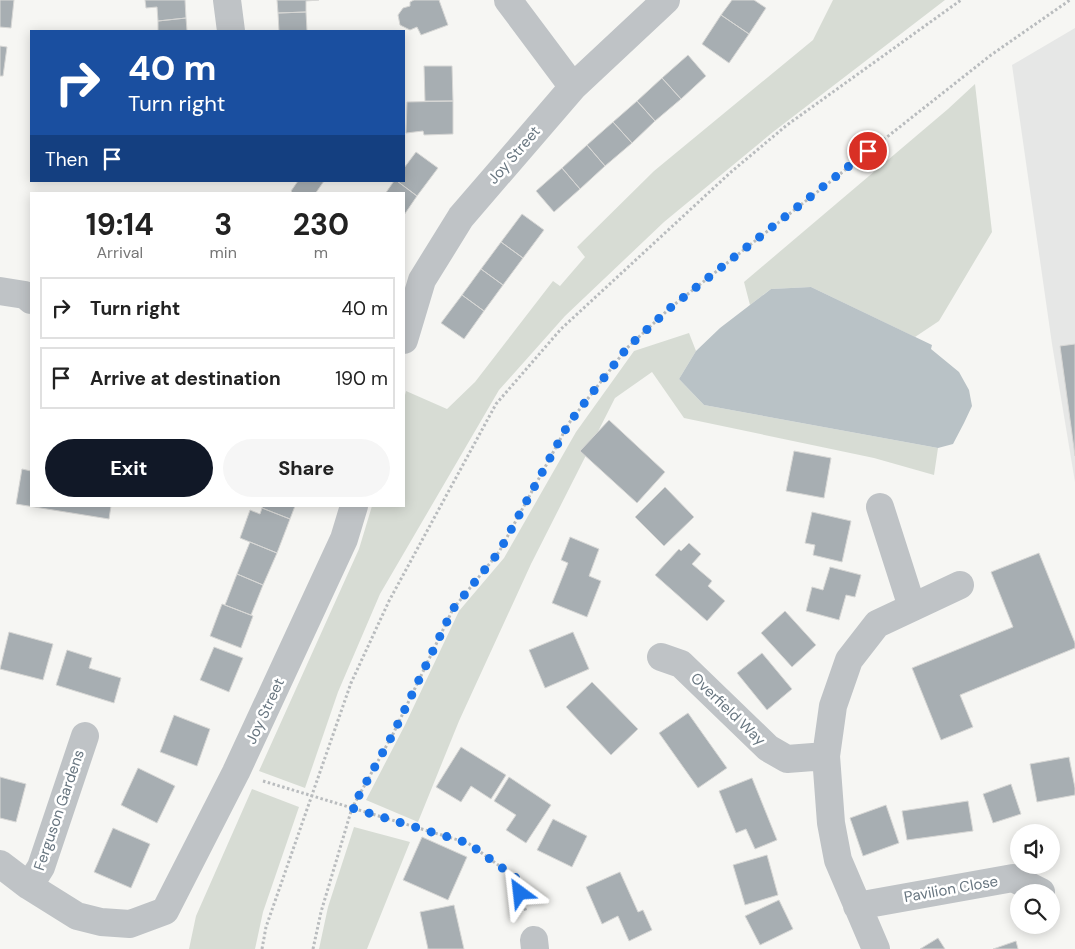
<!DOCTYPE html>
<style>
body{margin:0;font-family:"DM Sans",sans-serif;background:#f6f6f6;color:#222;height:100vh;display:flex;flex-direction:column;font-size:19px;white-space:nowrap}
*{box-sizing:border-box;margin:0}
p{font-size:16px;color:#767676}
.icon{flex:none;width:28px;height:28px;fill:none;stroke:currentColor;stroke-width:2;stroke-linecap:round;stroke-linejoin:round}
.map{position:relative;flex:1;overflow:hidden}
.details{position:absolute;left:30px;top:192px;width:375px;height:315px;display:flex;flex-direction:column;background:#fff;border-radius:0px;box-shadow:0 2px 12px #0003}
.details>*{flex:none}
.guide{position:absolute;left:30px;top:30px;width:375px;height:152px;border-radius:0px;box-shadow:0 2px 12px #0003;background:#1a4fa0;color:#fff;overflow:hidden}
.fabs{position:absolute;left:1010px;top:824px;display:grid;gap:10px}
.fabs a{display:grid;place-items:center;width:50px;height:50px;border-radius:50%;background:#fff;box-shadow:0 2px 12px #0003;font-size:25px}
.pin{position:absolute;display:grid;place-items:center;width:42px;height:42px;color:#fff;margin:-21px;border:2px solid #fff;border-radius:50%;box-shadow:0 1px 5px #0007}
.me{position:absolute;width:55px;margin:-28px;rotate:330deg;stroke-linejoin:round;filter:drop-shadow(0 0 4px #0008)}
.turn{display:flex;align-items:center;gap:18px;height:105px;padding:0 15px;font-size:22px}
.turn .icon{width:65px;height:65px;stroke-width:2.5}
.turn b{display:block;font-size:35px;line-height:42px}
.then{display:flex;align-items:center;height:48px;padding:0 15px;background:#0003;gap:10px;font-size:19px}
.eta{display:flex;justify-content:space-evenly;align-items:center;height:85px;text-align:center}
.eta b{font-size:30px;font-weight:700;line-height:35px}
.cta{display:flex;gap:10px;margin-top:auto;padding:10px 15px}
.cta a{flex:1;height:58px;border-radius:30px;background:#111827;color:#fff;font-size:20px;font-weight:700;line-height:58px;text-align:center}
.cta a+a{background:#f6f6f6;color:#222}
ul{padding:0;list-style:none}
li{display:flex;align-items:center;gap:15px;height:62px;margin:0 10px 8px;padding:0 5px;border:2px solid #e0e0e0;border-radius:0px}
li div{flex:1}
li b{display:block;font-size:19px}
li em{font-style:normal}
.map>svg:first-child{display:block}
.built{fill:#e6e7e6}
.green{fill:#d7dcd4}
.water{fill:#b9c2c6}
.building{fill:#a7aeb2;stroke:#d7d7d5}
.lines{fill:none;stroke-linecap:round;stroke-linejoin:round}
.path{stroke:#b9bcbe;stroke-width:3;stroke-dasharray:2.5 2.5;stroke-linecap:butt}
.minor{stroke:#bfc3c6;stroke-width:28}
.route{stroke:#1a73e8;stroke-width:9;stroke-dasharray:0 16.2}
.labels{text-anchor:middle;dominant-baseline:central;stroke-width:5;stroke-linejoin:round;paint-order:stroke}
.street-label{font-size:15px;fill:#687680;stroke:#fff}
</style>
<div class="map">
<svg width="1075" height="949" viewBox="0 0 1075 949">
<rect width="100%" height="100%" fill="#f6f6f3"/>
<!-- built -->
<path class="built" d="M1075,28v454l-23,-138 -40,-279z"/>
<!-- green -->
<path class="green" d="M833,0h112l-172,132 -109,90 -99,94 -66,74 -119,204 -42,98 -33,96 -46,-17 100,-222 13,-43h32v-107l2,-8 41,18 28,-27 78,-101 7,5 25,-29 -8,-10 77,-76 159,-131z
M975,84l17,148 -53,89 -24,16 -104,-50 -40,2 -21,16 -6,-23 204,-173z
M689,333l7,18 -17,28 25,26 234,43 -4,27 -60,-17 -190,-40 -32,-46 -37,26 -84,166 -72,157 -41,101 -52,-22 39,-75 54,-114 45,-53 72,-126 58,-81z
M252,789l47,18 -36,105 -8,37h-66l7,-33z
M354,827l56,15 -43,107h-48l9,-42z"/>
<!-- water -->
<path class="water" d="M811,287l121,58 -1,4 28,23 10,18 3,16 -8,17 -11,21 -15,4 -234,-43 -25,-26 17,-28 24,-23 51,-39z"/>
<!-- building -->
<path class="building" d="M0,0h14l-3,28 -11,-1z
M145,0h40l1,18 -28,3 -1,-14 -11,1z
M277,0h42l-13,1v11l-28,1z
M414,0h25l9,25 -27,10 -4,-8 -7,3 -10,-5 -2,-10 5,-7 7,-2v-4z
M732,0h22l12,8 -17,26 -28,-19z
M306,12l1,19h-28l-1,-18z
M721,15l28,19 -20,29 -27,-19z
M186,18l1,13h-29v-10z
M0,46l7,1 -4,29h-3z
M688,55l18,21 -25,23 -19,-21z
M424,66h28l1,35h-28z
M662,78l19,21 -26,22 -18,-20z
M453,101v33l-29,1 -1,-4 -17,2 1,-31z
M637,101l18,20 -23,22 -19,-21z
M613,122l19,21 -27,23 -18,-21z
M587,145l18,21 -25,23 -18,-21z
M416,152l22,16 -21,28 -20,-15h7v-13z
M562,168l18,21 -26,23 -18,-21z
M298,181h26l-9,13h-21l-3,-3z
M394,181h3l20,15 -13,19v-21h-19z
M522,214l22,16 -21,28 -22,-16z
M501,242l22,16 -20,27 -22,-16z
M481,269l22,16 -19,26 -22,-16z
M462,295l22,16 -20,28 -23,-16z
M1075,344v112l-15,-110z
M609,420l56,52 -28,31 -57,-52z
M794,451l37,7 -7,40 -38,-7z
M22,469l9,2v35h80l-2,13 -93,-15z
M665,487l29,30 -30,29 -29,-29z
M263,506h32l-5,13 -28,-11z
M262,508l28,11 -13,34 -37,-15 10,-28 10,4z
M812,512l39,9 -9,41 -29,-7 2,-10 -10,-2z
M570,537l29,12 -10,27 12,5 -14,36 -35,-14 16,-40 -7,-3z
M250,542l27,11 -14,32 -26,-11z
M689,543l12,11 -9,10 20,17 -4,5 17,15 -18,20 -52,-46 24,-26 2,2z
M1039,553l36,90v5l-115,47 13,32 -32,13 -29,-72 101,-41 -22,-55z
M830,567l31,8 -6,22 -9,-2 -7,25 -33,-9 6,-24 11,3z
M237,574l26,11 -12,30 -26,-10z
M222,604l31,12 -12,32 -31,-12z
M785,611l31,34 -24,22 -31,-34z
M9,632l44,12 -10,36 -43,-11z
M573,632l16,37 -44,19 -16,-38z
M214,647l29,11 -14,34 -29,-12z
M67,650l25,8 -3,10 32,10 -7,25 -58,-18z
M762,653l30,36 -25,21 -30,-37z
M592,682l46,47 -27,26 -45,-48z
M688,713l39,55 -29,20 -39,-55z
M174,715l36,14 -13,37 -37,-14z
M461,747l45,28 -15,24 -20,-13 -10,16 -25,-15z
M1069,757l6,31v7l-38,7 -7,-38z
M138,768l37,18 -18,37 -36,-18z
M0,777l26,7 -10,38 -16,-4z
M509,777l42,28 -25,38 -20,-13 10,-15 -22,-14z
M752,778l25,62 -22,9 -9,-20 -10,4 -17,-42z
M1011,784l10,30 -28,9 -10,-29z
M968,801l5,30 -66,9 -5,-29z
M886,805l13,38 -36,13 -13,-38z
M553,819l34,17 -15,31 -35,-17z
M113,828l37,16 -19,44 -37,-16z
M422,837l45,20 -19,43 -45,-20z
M767,855l11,40 -33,10 -12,-40z
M620,872l18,40 5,-2 9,20 -23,11 -11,-25 -16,8 -16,-37z
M779,900l14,29 -33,16 -15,-29z
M454,905l10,44h-36l-8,-37z
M938,938l7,11h-25z
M1016,941l2,8h-25z"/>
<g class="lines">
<!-- path -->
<path class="path" d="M263,781l205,62 48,35 10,34
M262,949l4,-22 85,-244 38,-82 107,-197 65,-75 170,-157 56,-47 174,-125
M313,949l8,-37 31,-104 41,-74 60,-125 46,-57 70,-129 58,-75 43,-40 321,-253 79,-55"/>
<!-- minor -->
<path class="minor" d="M227,0l4,31
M508,0l65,87
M0,291l25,4 6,5
M404,340l18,-60 39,-63 112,-130 93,-87
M880,507l32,100
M661,657l20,7 87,84 19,11 39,-3
M85,736l-44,131 -12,19 48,30 24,6 29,2 35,-13 71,-139 108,-233 10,-33
M0,864l29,22
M857,906l156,-28 28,14
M534,940l1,9
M876,949l-38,-89 -7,-37 -5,-67 7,-50 16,-46 28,-36 83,-39"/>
</g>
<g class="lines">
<!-- route -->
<path class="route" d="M520,893l-4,-15 -48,-35 -116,-35 41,-74 60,-125 46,-57 70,-129 58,-75 43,-40 198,-157"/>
</g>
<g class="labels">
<!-- street labels -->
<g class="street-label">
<text transform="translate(514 155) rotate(-49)">Joy Street</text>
<text transform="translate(728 709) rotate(44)">Overfield Way</text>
<text transform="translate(265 711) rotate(-65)">Joy Street</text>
<text transform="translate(59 810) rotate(-71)">Ferguson Gardens</text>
<text transform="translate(951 889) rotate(-10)">Pavilion Close</text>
</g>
</g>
</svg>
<div class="fabs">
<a><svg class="icon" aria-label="sound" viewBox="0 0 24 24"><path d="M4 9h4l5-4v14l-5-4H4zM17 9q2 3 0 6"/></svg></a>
<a><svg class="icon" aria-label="search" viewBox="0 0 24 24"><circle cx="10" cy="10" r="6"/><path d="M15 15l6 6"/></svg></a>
</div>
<div class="pin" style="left:868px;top:151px;background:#d93025"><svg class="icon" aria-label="arrive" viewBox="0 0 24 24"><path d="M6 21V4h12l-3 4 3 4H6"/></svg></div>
<svg class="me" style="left:520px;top:893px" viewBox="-20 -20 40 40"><path d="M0-17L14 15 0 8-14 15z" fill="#1a73e8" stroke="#fff" stroke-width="4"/></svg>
<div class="guide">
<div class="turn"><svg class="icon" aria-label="right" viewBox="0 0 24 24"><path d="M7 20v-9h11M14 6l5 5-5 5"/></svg><div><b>40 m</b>Turn right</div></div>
<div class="then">Then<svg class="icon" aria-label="arrive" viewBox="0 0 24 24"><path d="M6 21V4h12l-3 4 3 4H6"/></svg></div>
</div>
<section class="details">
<div class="eta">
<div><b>19:14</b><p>Arrival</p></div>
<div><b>3</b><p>min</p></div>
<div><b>230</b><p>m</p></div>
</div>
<ul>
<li><svg class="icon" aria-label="right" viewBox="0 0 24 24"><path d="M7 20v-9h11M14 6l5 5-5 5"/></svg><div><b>Turn right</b></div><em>40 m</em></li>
<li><svg class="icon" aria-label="arrive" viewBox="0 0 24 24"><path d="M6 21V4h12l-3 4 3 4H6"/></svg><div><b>Arrive at destination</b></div><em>190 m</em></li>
</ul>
<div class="cta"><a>Exit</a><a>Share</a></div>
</section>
</div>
